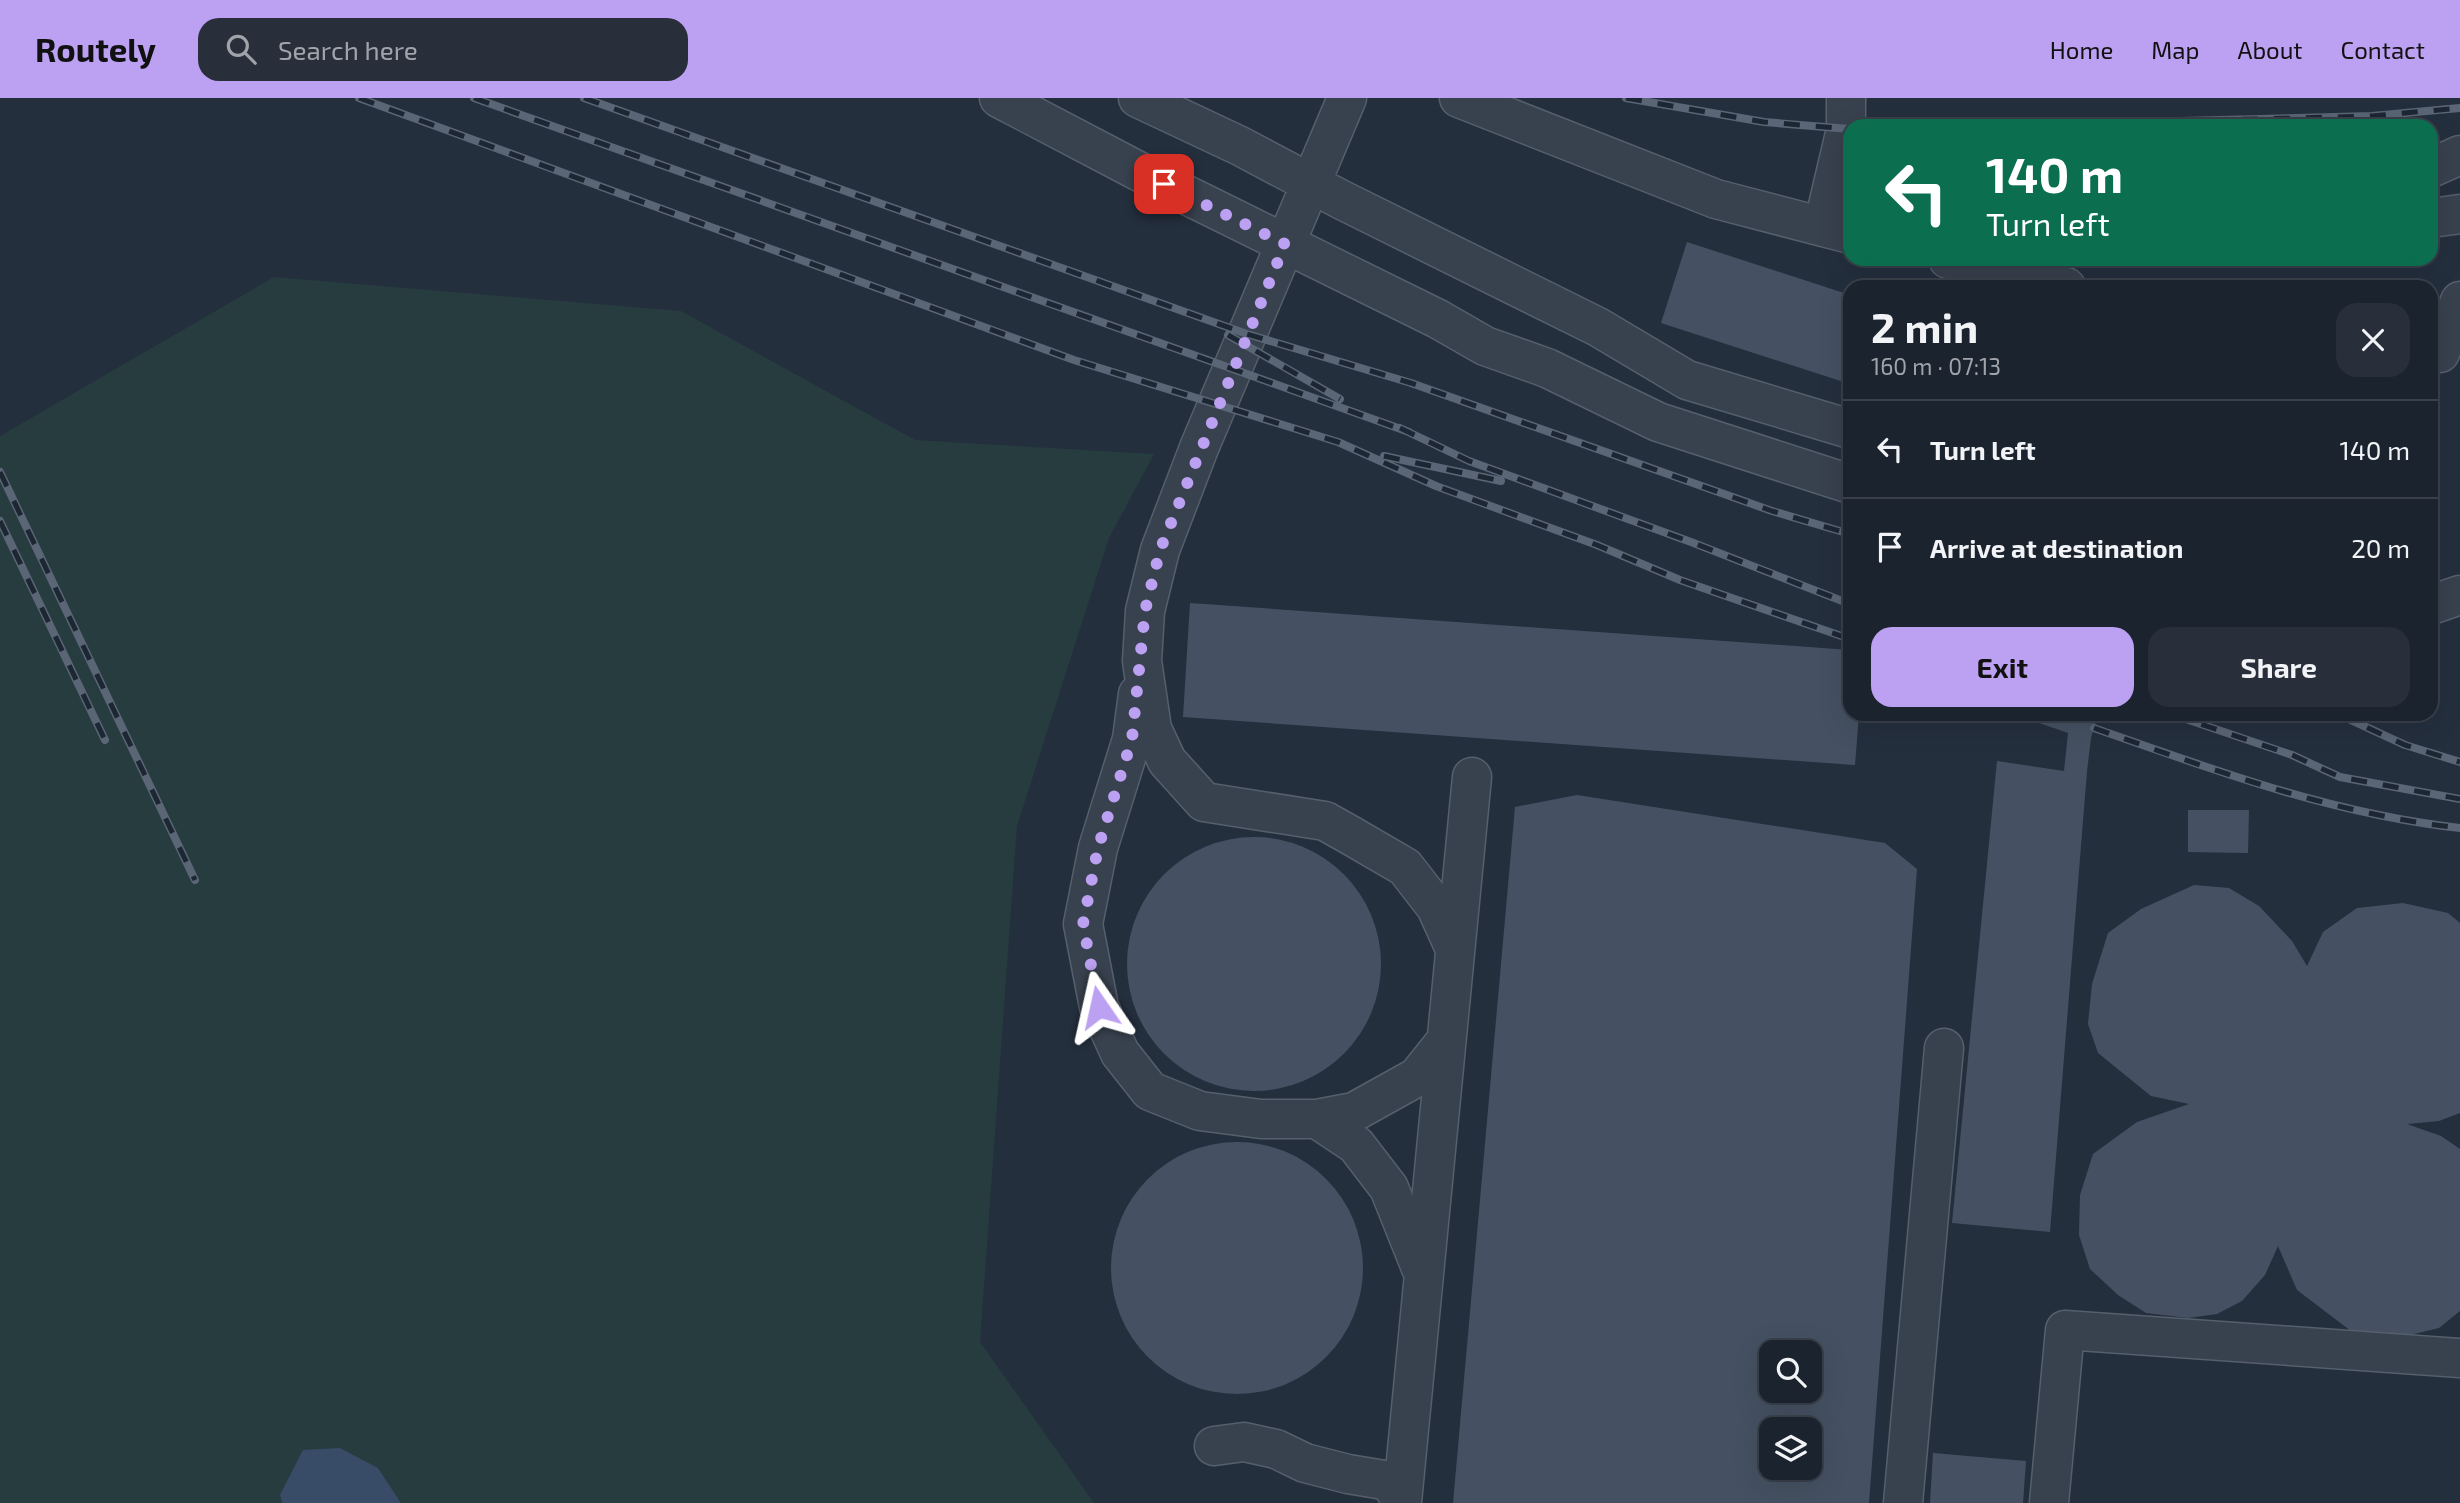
<!DOCTYPE html>
<meta charset="utf-8">
<style>
body{margin:0;font-family:"Exo 2",sans-serif;background:#282f3a;color:#f1f3f6;height:100vh;display:flex;flex-direction:column;font-size:26px;white-space:nowrap}
*{box-sizing:border-box;margin:0}
p{font-size:23px;color:#a0a4aa}
.icon{flex:none;width:38px;height:38px;fill:none;stroke:currentColor;stroke-width:2;stroke-linecap:round;stroke-linejoin:round}
.map{position:relative;flex:1;overflow:hidden}
.panel{position:absolute;left:1843px;top:182px;width:595px;height:441px;display:flex;flex-direction:column;background:#1b232e;border-radius:21px;box-shadow:0 7px 28px #0002,0 0 0 2px #39404a}
.panel>*{flex:none}
.top-card{position:absolute;left:1843px;top:21px;width:595px;height:147px;border-radius:21px;box-shadow:0 7px 28px #0002,0 0 0 2px #39404a;background:#0b6e4f;color:#fff;overflow:hidden}
.fabs{position:absolute;left:1759px;top:1242px;display:grid;gap:14px}
.fabs a{display:grid;place-items:center;width:63px;height:63px;border-radius:14px;background:#1b232e;box-shadow:0 7px 28px #0002,0 0 0 2px #39404a;font-size:35px}
.pin{position:absolute;display:grid;place-items:center;width:60px;height:60px;color:#fff;margin:-30px;border-radius:14px;box-shadow:0 4px 10px #0006}
.me{position:absolute;width:77px;margin:-38px;rotate:349deg;stroke-linejoin:round;filter:drop-shadow(0 0 5px #0008)}
.turn{display:flex;align-items:center;gap:24px;height:147px;padding:0 28px;font-size:32px}
.turn .icon{width:91px;height:91px;stroke-width:2.5}
.turn b{display:block;font-size:49px;line-height:60px}
.round{display:grid;place-items:center;flex:none;width:74px;height:74px;border-radius:21px;background:#282f3a}
.overview{display:flex;align-items:center;justify-content:space-between;height:119px;padding:0 28px}
h1{font-size:42px;font-weight:700;line-height:52px}
.action{display:flex;gap:14px;margin-top:auto;padding:14px 28px}
.action a{flex:1;height:80px;border-radius:21px;background:#bca0f2;color:#111;font-size:28px;font-weight:700;line-height:80px;text-align:center}
.action a+a{background:#282f3a;color:#f1f3f6}
ul{padding:0;list-style:none}
li{display:flex;align-items:center;gap:21px;height:98px;padding:0 28px;border-top:2px solid #39404a}
li div{flex:1}
li b{display:block;font-size:26px}
li em{font-style:normal}
header{display:flex;align-items:center;gap:42px;box-sizing:border-box;height:98px;padding:0 35px;background:#bca0f2;color:#111}
header strong{font-size:33px}
nav{display:flex;gap:38px;margin-inline-start:auto;font-size:24px}
.search{width:490px;height:63px;background:#282f3a;display:flex;align-items:center;gap:18px;box-sizing:border-box;padding:0 24px;border-radius:21px;color:#a0a4aa;font-size:26px}
.map>svg:first-child{display:block}
.green{fill:#263c3f}
.water{fill:#394c67}
.building{fill:#455162;fill-rule:evenodd}
.lines{fill:none;stroke-linecap:round;stroke-linejoin:round}
.minor-casing{stroke:#565f6c;stroke-width:41}
.minor{stroke:#38414e;stroke-width:38}
.rail-casing{stroke:#5a6575;stroke-width:8}
.rail{stroke:#1d2633;stroke-width:5;stroke-dasharray:16;stroke-linecap:butt}
.route{stroke:#bca0f2;stroke-width:12;stroke-dasharray:0 21.6}
</style>
<header>
<strong>Routely</strong>
<div class="search"><svg class="icon" aria-label="search" viewBox="0 0 24 24"><circle cx="10" cy="10" r="6"/><path d="M15 15l6 6"/></svg>Search here</div>
<nav><a>Home</a><a>Map</a><a>About</a><a>Contact</a></nav>
</header>
<div class="map">
<svg width="2460" height="1405" viewBox="0 0 2460 1405">
<rect width="100%" height="100%" fill="#242f3e"/>
<!-- green -->
<path class="green" d="M274,179l407,34 234,129 239,14 -45,84 -92,288 -37,516 114,161h-693l-23,-35 -98,27 2,8h-282v-1067z"/>
<!-- water -->
<path class="water" d="M340,1350l38,20 23,35h-119l-2,-8 23,-45z"/>
<!-- building -->
<path class="building" d="M1687,144l163,53v89l-189,-61z
M1190,505l660,47v64h9l-4,51 -672,-48z
M2013,616h85l-7,24 -4,33 -37,461 -98,-9 45,-462 67,10 4,-38z
M1577,697l308,48 32,26 -48,634h-416l62,-696zM1771,1255h39v38h-39zM1771,1332h39v38h-39z
M2188,712h61l-1,43 -60,-1z
M1127 866a127 127 0 1 1 254 0a127 127 0 1 1-254 0Z
M2194,787l35,3 30,18 33,35 15,25 16,-34 34,-24 46,-5 45,10 12,10v190l-21,8 -32,3 34,12 19,13v162l-21,17 -33,8 -55,-5 -54,-41 -19,-44 -13,29 -23,26 -25,13 -29,4 -42,-5 -28,-18 -28,-26 -11,-34 1,-40 13,-41 44,-32 52,-18 -38,-8 -53,-43 -10,-29 4,-40 16,-51 33,-24z
M1111 1170a126 126 0 1 1 252 0a126 126 0 1 1-252 0Z
M1933,1355l93,8 -3,42h-93z"/>
<g class="lines">
<defs>
<path id="minor" d="M999,0l141,74 298,147 47,27 62,22 111,54 192,62
M1138,0l102,48 102,54 256,127 89,53 163,49
M1347,0l-148,350 -39,102 -15,61 -3,50 10,68 15,32 37,41 121,19 25,14 55,32 31,40 19,42
M1459,0l257,101 134,35
M2431,70l29,-13
M2431,120l29,-4
M1823,129l23,-98v-31
M1948,161l118,28
M2440,255l20,-52
M2431,507l29,-10
M1138,596l-6,45 -34,109 -15,76 16,83 21,46 30,38 50,20 61,8h56l37,-7 63,-35 28,-35
M1317,1021l39,26 33,43 32,80
M1214,1348l30,-4 32,7 29,14 43,11 42,7 12,22
M1402,1404l70,-725
M1903,1405l41,-455
M2049,1405l16,-173 395,28"/>
</defs>
<!-- minor casing -->
<use href="#minor" class="minor-casing"/>
<!-- minor -->
<use href="#minor" class="minor"/>
<defs>
<path id="rail" d="M359,0l715,262 264,82 98,44 161,59 83,35 170,59
M474,0l935,334
M584,0l663,236 164,49 361,128 78,23
M1626,0l138,24 86,7
M1986,28l386,-10 88,-8
M1228,237l112,64
M1400,330l69,33 222,81 159,62
M1384,358l117,25
M0,374l195,408
M0,423l105,219
M2171,616l121,41 48,22 120,22
M2338,616l67,31 55,17
M2094,630c119,42 239,86 366,100"/>
</defs>
<!-- rail casing -->
<use href="#rail" class="rail-casing"/>
<!-- rail -->
<use href="#rail" class="rail"/>
</g>
<g class="lines">
<!-- route -->
<path class="route" d="M1099,909l-16,-83 15,-76 34,-109 13,-128 15,-61 125,-306 -121,-60"/>
</g>
</svg>
<div class="fabs">
<a><svg class="icon" aria-label="search" viewBox="0 0 24 24"><circle cx="10" cy="10" r="6"/><path d="M15 15l6 6"/></svg></a>
<a><svg class="icon" aria-label="layers" viewBox="0 0 24 24"><path d="M12 4l9 5-9 5-9-5zM3 14l9 5 9-5"/></svg></a>
</div>
<div class="pin" style="left:1164px;top:86px;background:#d93025"><svg class="icon" aria-label="arrive" viewBox="0 0 24 24"><path d="M6 21V4h12l-3 4 3 4H6"/></svg></div>
<svg class="me" style="left:1099px;top:909px" viewBox="-20 -20 40 40"><path d="M0-17L14 15 0 8-14 15z" fill="#bca0f2" stroke="#fff" stroke-width="4"/></svg>
<div class="top-card">
<div class="turn"><svg class="icon" aria-label="left" viewBox="0 0 24 24"><path d="M17 20v-9H6M10 6l-5 5 5 5"/></svg><div><b>140 m</b>Turn left</div></div>
</div>
<section class="panel">
<div class="overview"><div><h1>2 min</h1><p>160 m · 07:13</p></div><a class="round"><svg class="icon" aria-label="close" viewBox="0 0 24 24"><path d="M6 6l12 12M18 6L6 18"/></svg></a></div>
<ul>
<li><svg class="icon" aria-label="left" viewBox="0 0 24 24"><path d="M17 20v-9H6M10 6l-5 5 5 5"/></svg><div><b>Turn left</b></div><em>140 m</em></li>
<li><svg class="icon" aria-label="arrive" viewBox="0 0 24 24"><path d="M6 21V4h12l-3 4 3 4H6"/></svg><div><b>Arrive at destination</b></div><em>20 m</em></li>
</ul>
<div class="action"><a>Exit</a><a>Share</a></div>
</section>
</div>
